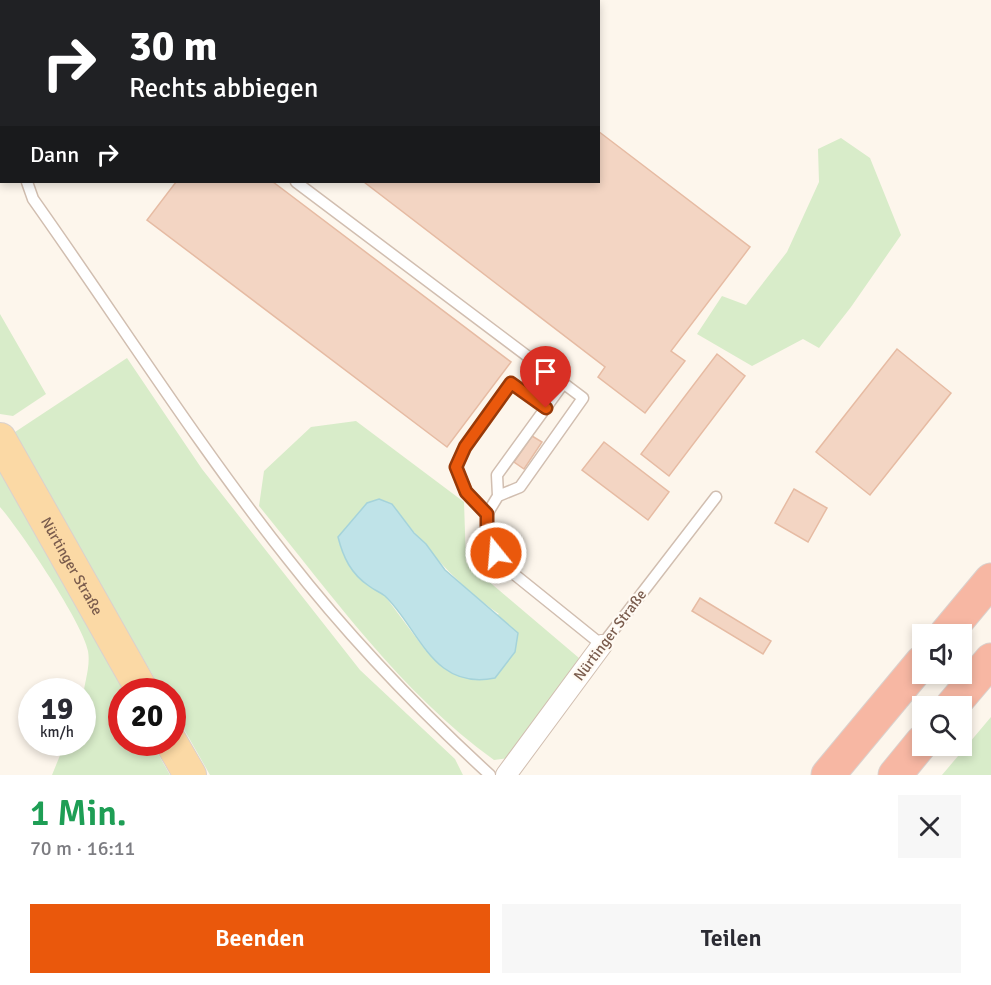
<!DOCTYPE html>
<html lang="de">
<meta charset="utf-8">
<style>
body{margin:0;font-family:Signika,sans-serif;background:#f7f7f7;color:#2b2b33;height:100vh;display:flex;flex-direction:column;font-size:22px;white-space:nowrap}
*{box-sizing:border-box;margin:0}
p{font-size:20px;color:#7c7c81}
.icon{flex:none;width:33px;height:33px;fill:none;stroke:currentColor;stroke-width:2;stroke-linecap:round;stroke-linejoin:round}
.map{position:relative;height:775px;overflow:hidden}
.sheet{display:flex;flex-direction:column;background:#fff;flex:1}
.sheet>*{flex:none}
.guide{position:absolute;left:0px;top:0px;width:600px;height:183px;box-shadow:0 3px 9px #0003;background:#202124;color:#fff;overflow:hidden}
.fabs{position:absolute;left:912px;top:624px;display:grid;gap:12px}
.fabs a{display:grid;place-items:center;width:60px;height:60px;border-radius:0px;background:#fff;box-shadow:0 3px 9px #0003;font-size:30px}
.speed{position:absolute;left:18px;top:678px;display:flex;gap:12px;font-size:30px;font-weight:700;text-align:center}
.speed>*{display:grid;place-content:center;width:78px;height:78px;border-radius:50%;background:#fff;box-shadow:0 3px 9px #0003;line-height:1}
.speed small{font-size:15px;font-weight:400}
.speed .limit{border:9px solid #d22;background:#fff;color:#111}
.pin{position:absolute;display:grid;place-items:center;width:51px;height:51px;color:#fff;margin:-62px -26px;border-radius:50% 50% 50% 0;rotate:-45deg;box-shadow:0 0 6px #0007}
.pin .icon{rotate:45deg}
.me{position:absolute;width:66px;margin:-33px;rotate:343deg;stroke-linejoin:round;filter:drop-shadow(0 0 4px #0008)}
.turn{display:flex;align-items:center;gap:21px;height:126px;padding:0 30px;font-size:27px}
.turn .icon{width:78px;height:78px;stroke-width:2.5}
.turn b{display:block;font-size:42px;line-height:51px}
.then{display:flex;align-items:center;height:57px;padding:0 30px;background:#0003;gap:12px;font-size:22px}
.round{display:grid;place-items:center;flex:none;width:63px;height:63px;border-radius:0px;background:#f7f7f7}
.head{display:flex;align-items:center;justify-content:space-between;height:102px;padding:0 30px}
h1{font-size:36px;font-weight:600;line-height:45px;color:#1e9e55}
.button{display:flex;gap:12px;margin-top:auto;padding:12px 30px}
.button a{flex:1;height:69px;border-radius:0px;background:#ea580c;color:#fff;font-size:24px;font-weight:600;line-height:69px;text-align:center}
.button a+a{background:#f7f7f7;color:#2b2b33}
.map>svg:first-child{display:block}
.green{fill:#d8ecc9;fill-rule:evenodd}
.water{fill:#bfe3e8;stroke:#a5d3da;stroke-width:1.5}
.building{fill:#f3d5c3;stroke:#e6bba3;stroke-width:1.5}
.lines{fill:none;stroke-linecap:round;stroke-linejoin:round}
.lane-casing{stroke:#d1beb0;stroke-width:13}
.street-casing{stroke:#d1beb0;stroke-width:22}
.primary-casing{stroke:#dad1cd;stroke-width:34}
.highway-casing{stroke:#dad1cd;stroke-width:35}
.lane{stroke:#fff;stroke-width:10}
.street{stroke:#fff;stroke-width:20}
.primary{stroke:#fbd9a5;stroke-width:32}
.highway{stroke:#f7b7a3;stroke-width:33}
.route-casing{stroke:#983908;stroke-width:15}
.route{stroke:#ea580c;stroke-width:10}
.labels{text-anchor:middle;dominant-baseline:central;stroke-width:4.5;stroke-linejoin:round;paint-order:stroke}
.street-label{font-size:15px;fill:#7a5c4d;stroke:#fffaf3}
</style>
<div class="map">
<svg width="991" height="775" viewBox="0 0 991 775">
<rect width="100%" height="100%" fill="#fdf6ec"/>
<!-- green -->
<path class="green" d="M841,138l29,20 31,77 -50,72 -32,41 -16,-9 -51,27 -55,-32 25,-38 24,9 41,-53 32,-70 -1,-33z
M0,314l46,80 -33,22 -13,-2z
M127,358l75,111 158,201 95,89 8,16h-253l-37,-65 -1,-18 -10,-1 -150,-257z
M356,421l108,81 2,60 113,96 -70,100 -15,2c-94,-68 -162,-165 -235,-254l5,-35 47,-44zM367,503l25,1c32,42 64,80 107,110l-73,37 -41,-55 -40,-67z
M0,466l124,225 -2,1v50l30,1 18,32h-118l13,-32 17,-1c1,-13 0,-27 1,-41 0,-16 8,-33 5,-50 -5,-28 -68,-121 -88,-144z
M991,717v58h-49z"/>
<!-- water -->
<path class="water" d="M379,499l13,5 22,29 12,11 19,26 73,63 -3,19 -20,26c-63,13 -76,-50 -110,-82 -5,-4 -11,-6 -16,-10 -18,-12 -26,-29 -31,-49l29,-34z"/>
<!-- building -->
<path class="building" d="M127,0h301l2,2h-301z
M598,131l152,116 -79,104 14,10 -40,52 -47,-36 7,-10 -241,-185h234z
M176,182h97l238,180 -64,85 -300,-227z
M897,349l54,44 -81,102 -54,-43z
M717,354l28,22 -76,100 -28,-22z
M532,436l10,6 -18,27 -10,-7z
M604,442l65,50 -21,28 -66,-50z
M794,489l33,19 -19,34 -33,-19z
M700,598l71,43 -8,13 -71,-43z"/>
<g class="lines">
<defs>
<path id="lane" d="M79,2l2,-2
M27,182l6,17c85,120 164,245 255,360 61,78 129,149 202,216
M296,182l287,216 -63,89 -22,9
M563,384l-66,91 1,21 -11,18v27l17,25 98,79 114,-148
M487,514l-20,-22 -11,-25 9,-20 46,-64 35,25"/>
<path id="street" d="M506,775l96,-130"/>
<g id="primary">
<path id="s1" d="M0,439l143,253"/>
<path d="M171,742l19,33"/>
</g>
<path id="highway" d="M946,634l45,-54
M952,706l39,-46
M828,775l94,-113
M895,775l27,-33"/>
</defs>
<!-- lane casing -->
<use href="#lane" class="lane-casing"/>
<!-- street casing -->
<use href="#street" class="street-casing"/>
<!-- primary casing -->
<use href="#primary" class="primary-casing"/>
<!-- highway casing -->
<use href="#highway" class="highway-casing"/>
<!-- lane -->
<use href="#lane" class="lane"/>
<!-- street -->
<use href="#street" class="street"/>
<!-- primary -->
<use href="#primary" class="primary"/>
<!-- highway -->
<use href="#highway" class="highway"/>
</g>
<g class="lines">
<defs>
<path id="route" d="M496,553l-9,-12v-27l-21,-22 -10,-25 9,-20 46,-64 35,25"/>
</defs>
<!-- route casing -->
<use href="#route" class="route-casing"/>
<!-- route -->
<use href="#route" class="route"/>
</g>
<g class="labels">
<!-- street labels -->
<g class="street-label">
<text stroke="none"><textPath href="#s1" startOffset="146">Nürtinger Straße</textPath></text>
<text transform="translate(610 635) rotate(-53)">Nürtinger Straße</text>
</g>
</g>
</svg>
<div class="fabs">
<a><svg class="icon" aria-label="sound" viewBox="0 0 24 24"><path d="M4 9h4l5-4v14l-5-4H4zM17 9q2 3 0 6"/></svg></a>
<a><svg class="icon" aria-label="search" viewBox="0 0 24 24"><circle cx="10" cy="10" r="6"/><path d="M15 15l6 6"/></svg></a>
</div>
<div class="speed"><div>19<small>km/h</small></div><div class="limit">20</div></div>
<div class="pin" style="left:546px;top:408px;background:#d93025"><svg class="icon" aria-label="arrive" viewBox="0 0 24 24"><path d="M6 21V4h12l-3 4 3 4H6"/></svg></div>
<svg class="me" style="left:496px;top:553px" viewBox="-20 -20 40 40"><circle r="17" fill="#ea580c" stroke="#fff" stroke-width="3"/><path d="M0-11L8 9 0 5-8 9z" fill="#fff"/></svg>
<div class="guide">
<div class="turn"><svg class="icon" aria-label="right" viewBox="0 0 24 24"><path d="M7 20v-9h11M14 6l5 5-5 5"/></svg><div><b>30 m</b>Rechts abbiegen</div></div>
<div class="then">Dann<svg class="icon" aria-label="right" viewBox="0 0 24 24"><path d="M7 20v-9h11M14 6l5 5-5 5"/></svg></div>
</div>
</div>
<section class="sheet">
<div class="head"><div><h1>1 Min.</h1><p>70 m · 16:11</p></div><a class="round"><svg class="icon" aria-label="close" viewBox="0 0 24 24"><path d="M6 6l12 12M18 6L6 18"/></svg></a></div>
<div class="button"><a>Beenden</a><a>Teilen</a></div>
</section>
